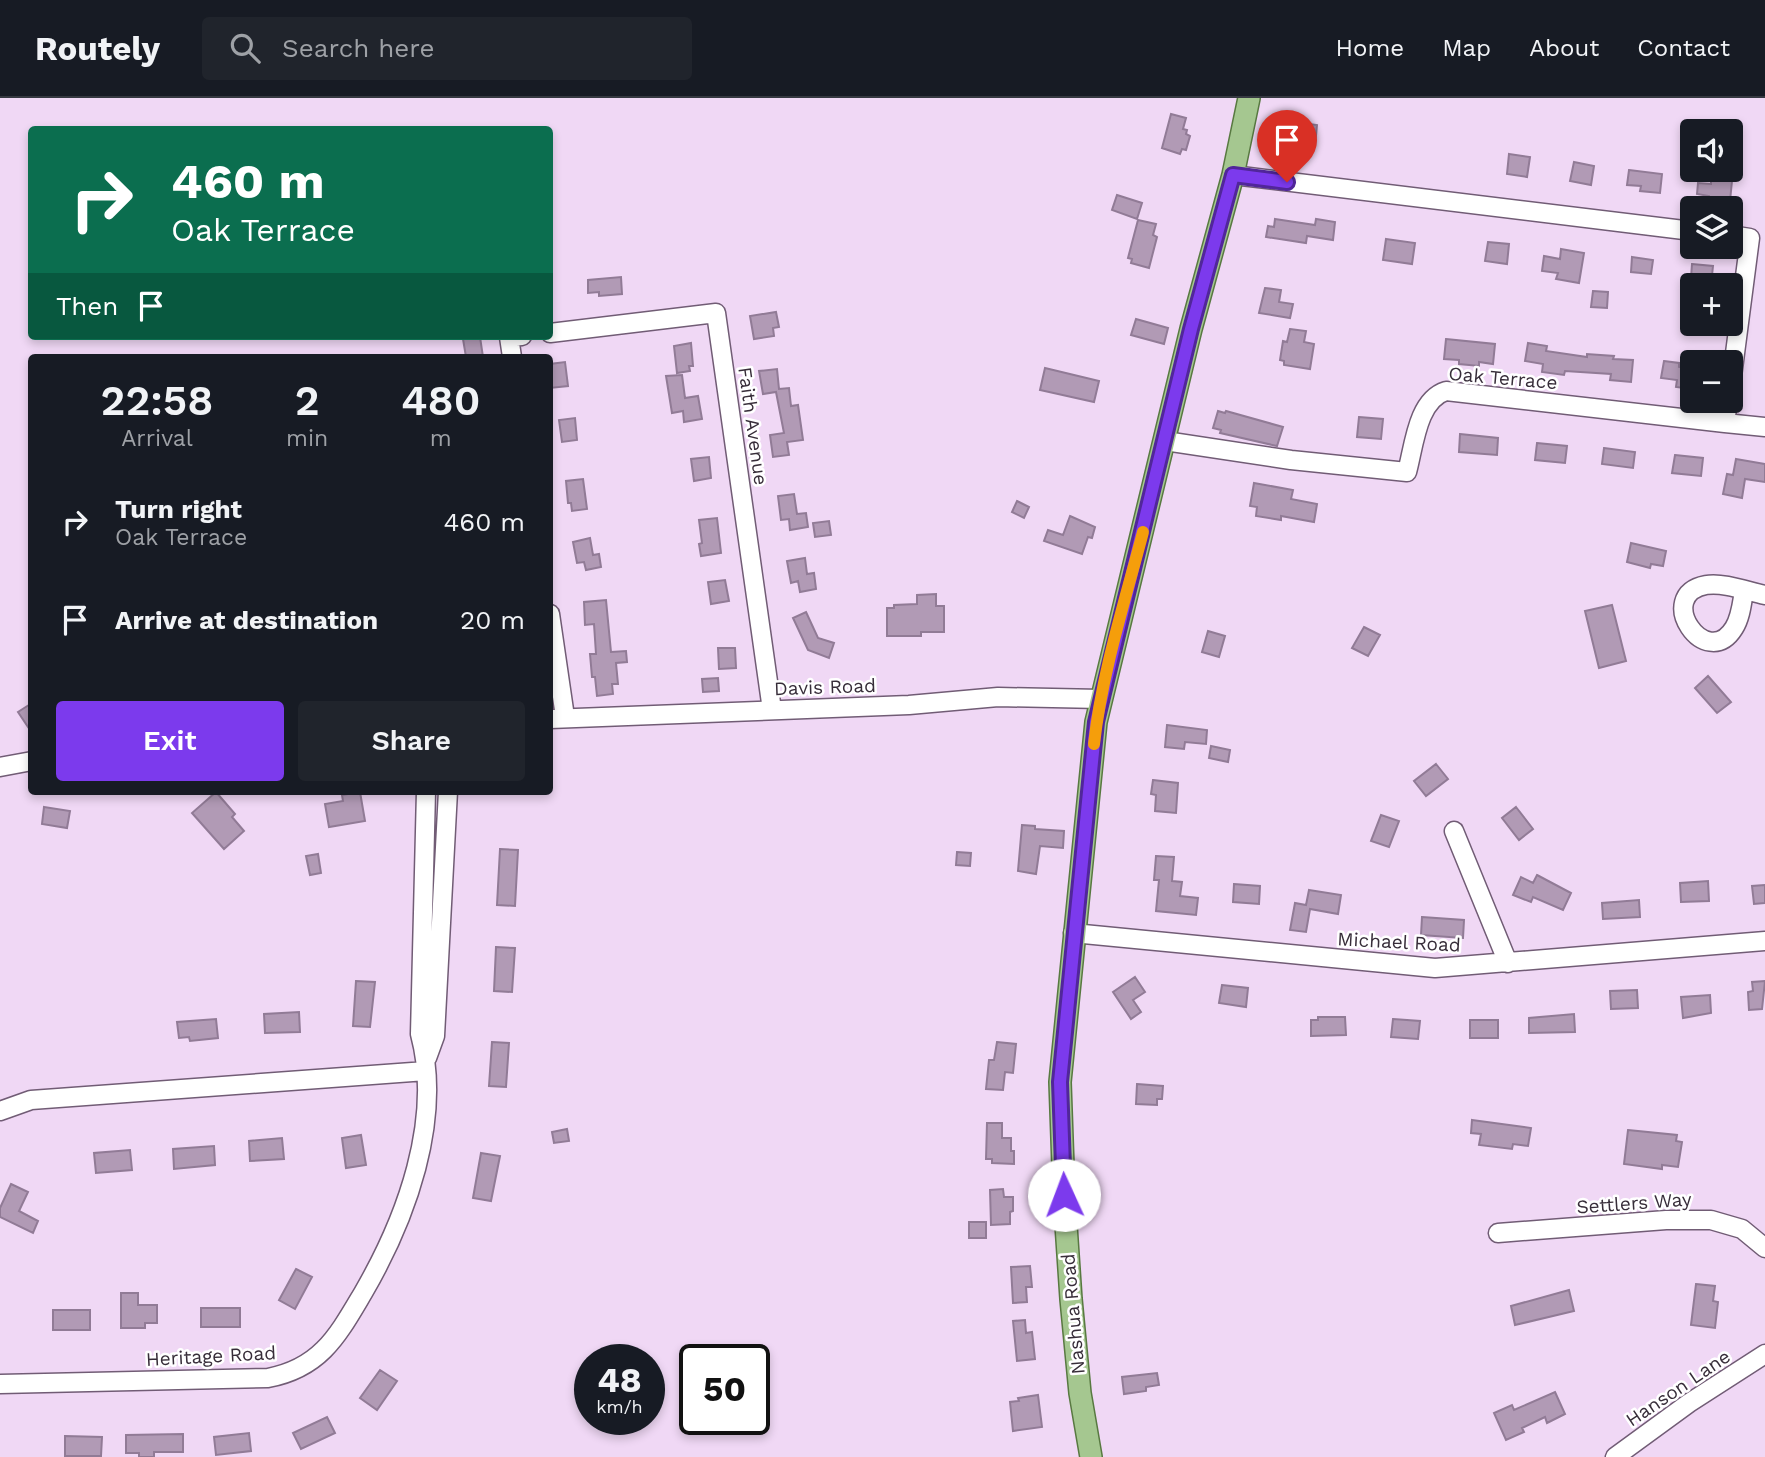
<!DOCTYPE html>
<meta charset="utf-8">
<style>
body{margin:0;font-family:"Work Sans",sans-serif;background:#20242c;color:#f1f3f6;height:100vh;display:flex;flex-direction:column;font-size:26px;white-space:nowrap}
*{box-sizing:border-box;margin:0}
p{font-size:23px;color:#9ea1a6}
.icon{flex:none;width:38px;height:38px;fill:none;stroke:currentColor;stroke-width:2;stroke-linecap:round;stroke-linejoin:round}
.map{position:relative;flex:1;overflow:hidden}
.drawer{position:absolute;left:28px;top:256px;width:525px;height:441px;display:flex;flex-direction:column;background:#171b24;border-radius:7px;box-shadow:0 4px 10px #0003}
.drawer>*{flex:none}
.hud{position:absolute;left:28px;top:28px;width:525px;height:214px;border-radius:7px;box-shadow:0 4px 10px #0003;background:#0b6e4f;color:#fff;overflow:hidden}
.buttons{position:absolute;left:1680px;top:21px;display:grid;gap:14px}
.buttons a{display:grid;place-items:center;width:63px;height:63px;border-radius:7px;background:#171b24;box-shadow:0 4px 10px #0003;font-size:35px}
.speed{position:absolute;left:574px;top:1246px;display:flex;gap:14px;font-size:35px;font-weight:700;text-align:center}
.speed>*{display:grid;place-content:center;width:91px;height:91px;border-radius:50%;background:#171b24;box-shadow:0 4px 10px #0003;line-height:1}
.speed small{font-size:18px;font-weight:400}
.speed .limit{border:4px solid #111;border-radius:10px;background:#fff;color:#111}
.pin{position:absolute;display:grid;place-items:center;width:60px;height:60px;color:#fff;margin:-72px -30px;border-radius:50% 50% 50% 0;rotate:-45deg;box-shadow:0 0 7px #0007}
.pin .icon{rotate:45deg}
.me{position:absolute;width:77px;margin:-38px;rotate:358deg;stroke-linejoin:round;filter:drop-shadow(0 0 5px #0008)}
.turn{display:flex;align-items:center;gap:24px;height:147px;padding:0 28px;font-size:32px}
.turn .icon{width:91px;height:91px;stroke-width:2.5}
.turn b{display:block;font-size:49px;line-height:60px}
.then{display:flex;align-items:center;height:66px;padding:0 28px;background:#0003;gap:14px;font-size:26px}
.eta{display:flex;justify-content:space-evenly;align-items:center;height:119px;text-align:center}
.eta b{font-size:42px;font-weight:600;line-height:49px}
.cta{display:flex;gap:14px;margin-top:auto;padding:14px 28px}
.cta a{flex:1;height:80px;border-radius:7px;background:#7c3aed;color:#fff;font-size:28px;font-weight:600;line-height:80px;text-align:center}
.cta a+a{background:#20242c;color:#f1f3f6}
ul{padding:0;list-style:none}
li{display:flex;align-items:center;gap:21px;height:98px;padding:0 28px}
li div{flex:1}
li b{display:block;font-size:26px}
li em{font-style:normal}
header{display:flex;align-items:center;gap:42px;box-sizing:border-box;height:98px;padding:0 35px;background:#171b24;border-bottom:2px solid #363941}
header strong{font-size:33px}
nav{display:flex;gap:38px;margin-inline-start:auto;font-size:24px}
.search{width:490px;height:63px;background:#20242c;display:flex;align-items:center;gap:18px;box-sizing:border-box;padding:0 24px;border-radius:7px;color:#9ea1a6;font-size:26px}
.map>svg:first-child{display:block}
.building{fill:#b19ab5;stroke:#917b96;stroke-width:2}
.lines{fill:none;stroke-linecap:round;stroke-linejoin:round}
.minor-casing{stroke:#715c75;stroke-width:21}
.major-casing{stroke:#587941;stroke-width:24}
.minor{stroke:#fff;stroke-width:18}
.major{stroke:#a5c790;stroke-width:21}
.route-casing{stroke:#51269a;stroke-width:18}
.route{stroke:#7c3aed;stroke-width:12}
.slow{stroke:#f59e0b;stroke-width:12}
.labels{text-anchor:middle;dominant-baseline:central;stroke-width:5;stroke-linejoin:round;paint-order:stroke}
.street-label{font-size:19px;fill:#372d39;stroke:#fff}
</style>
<header>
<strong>Routely</strong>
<div class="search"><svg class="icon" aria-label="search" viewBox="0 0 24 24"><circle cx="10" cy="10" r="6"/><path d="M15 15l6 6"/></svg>Search here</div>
<nav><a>Home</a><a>Map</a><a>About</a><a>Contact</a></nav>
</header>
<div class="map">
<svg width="1765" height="1359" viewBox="0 0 1765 1359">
<rect width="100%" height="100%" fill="#f0d8f5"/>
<!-- building -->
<path class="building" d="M1171,16l15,4 -3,11 4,1 -1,4 4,2 -4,14 -4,-1 -2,5 -18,-6z
M1295,24l22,3 -2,21 -22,-3z
M1509,56l21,3 -3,20 -20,-3z
M1574,64l20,4 -3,19 -21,-4z
M1629,72l33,4 -2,19 -20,-2 1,-5 -14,-1z
M1711,81l21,2 -2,20 -21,-2v-3l-12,-2 1,-11 13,1z
M1117,97l25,8 -5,16 -25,-9z
M1275,121l40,6 1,-6 19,3 -2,18 -26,-4 -1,7 -40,-6 2,-11 6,1z
M1138,122l18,4 -3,11 4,2 -8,31 -18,-5 1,-4 -4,-1z
M1386,141l29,4 -3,21 -29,-4z
M1488,144l21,2 -2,20 -22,-3z
M1561,151l23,4 -5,30 -23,-4 2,-6 -16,-2 2,-15 16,3z
M1632,159l21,3 -2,14 -20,-2z
M1692,166l21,2 -2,19h-13v-6l-7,-1z
M621,179l1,17 -23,2v-4l-11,1v-13z
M1265,190l16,2 -2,12 14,2 -3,14 -31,-5z
M1593,193l15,1 -1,16 -16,-1z
M776,214l3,15 -6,1 1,8 -20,3 -4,-23z
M1136,221l32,9 -4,16 -33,-9z
M1290,231l16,2 -2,11 10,2 -4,25 -26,-4v-4l-4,-1 3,-19 4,1z
M480,239l3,20h-17l-3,-18z
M1446,241l49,5 -2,20 -14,-2v4l-20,-2v-4l-15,-1z
M691,245l2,23h-4l1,5 -13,2 -3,-27z
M1528,245l19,3 -1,5 41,6v-3l27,2 -1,3 20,1 -2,22 -21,-2 1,-6 -46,-3 -1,4 -22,-3 1,-8 -18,-3z
M1664,263l15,2v4l13,2v20l-16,-2 1,-7 -16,-2z
M565,264l3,24 -18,2v-24z
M1045,270l54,13 -5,21 -54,-12z
M777,271l2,20 10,-1 2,18 7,-1 5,35 -16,2 2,13 -16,2 -3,-22 14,-2 -8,-41 -13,2 -4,-23z
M682,277l3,23 13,-2 4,23 -18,3 -1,-11 -11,2 -6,-37z
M1218,313l7,2 1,-2 57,16 -6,19 -57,-13 1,-3 -8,-2z
M1359,319l24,2 -2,20 -24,-2z
M575,320l2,22 -15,2 -3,-22z
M1460,336l38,4 -1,17 -38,-3z
M1537,345l30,3 -2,17 -30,-3z
M1604,350l31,4 -2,16 -31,-4z
M1675,357l28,3 -2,18 -29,-3z
M709,359l2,21 -17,3 -3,-22z
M1736,361l29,5v18l-20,-3 -3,19 -19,-4 4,-20 6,1z
M583,381l4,30 -15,2 -1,-8h-3l-2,-22z
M1254,385l39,7 -2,9 26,5 -3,18 -33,-6v4l-25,-4 1,-9 -7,-1z
M794,396l3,20 9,-1 2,14 -18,3 -1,-11 -8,1 -3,-24z
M1017,403l12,6 -5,11 -12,-6z
M1070,418l25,11 -3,11 -4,-1 -6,17 -38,-13 4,-11 15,5z
M717,420l4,35 -20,3 -2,-12 3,-1 -3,-23z
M829,423l2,14 -16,2 -2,-14z
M590,440l3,17 6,-1 2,13 -15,3 -2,-8 -7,1 -4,-21z
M1631,445l35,8 -3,15 -12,-2 -1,4 -23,-6z
M805,460l2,16 7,-1 2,16 -16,3 -2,-11 -7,2 -4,-22z
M725,482l4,21 -18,3 -3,-22z
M936,496v12h8v26h-23v4h-34v-28h7v-3l23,-1v-9z
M606,502l5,52 15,-1 1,11 -11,1 2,21h-6l1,10 -16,2 -2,-19h-3l-2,-23h6l-2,-30 -9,1 -1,-23z
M1612,507l14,56 -27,7 -14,-57z
M806,514l12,26 16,5 -5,15 -21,-8 -15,-32z
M1364,529l16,8 -12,21 -16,-8z
M1208,533l17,5 -6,21 -17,-5z
M718,550h17l1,20 -17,1z
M1708,578l23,26 -14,11 -22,-25z
M718,580l1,13 -16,1 -1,-13z
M32,605v30l-14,-21z
M1167,627l40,5 -1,14 -21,-2 -1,7 -19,-2z
M1211,648l19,4 -2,12 -19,-4z
M1436,666l12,15 -22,17 -12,-15z
M1153,682l25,3 -2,30 -21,-2 1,-16 -5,-1z
M216,694l19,22 -3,3 12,14 -20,18 -32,-36z
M360,694l5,29 -36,6 -4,-23 18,-3 -1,-6z
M44,709l26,4 -3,17 -25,-4z
M1516,709l17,22 -14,11 -17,-22z
M1381,717l18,6 -10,26 -18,-6z
M1022,727l13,1v3l29,2 -1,17 -23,-2 -4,28 -18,-3z
M500,751l18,1 -3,56 -18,-1z
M957,754l14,1 -1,13 -14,-1z
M318,756l3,19 -11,2 -4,-19z
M1156,758l18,1 -2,24 10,1 -2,14 18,2 -2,17 -40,-4 3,-31h-5z
M1537,777l34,18 -8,17 -30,-13 -2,5 -18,-7 8,-18 12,6z
M1708,783l1,20 -28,1 -1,-19z
M1234,786l26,2 -1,18 -26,-2z
M1765,787v18l-11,1 -2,-18z
M1309,792l32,5 -3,19 -28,-5 -4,23 -16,-2 5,-27 11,2z
M1639,802l1,17 -37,2 -1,-16z
M1422,819l42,3 -1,18 -42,-3z
M496,849l19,1 -3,44 -18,-1z
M1135,879l10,15 -12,8 8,12 -10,7 -18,-27z
M356,883l19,1 -5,45 -17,-1z
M1765,883l-3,28 -13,1 -1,-18 5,-1 -1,-9z
M1222,887l26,3 -2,19 -27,-4z
M1637,892l1,18 -27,1 -1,-18z
M1710,897l1,18 -28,5 -2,-21z
M299,914l1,20 -35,1 -1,-19z
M1574,916l1,18 -46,1v-15z
M1318,919h27l1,18 -35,1v-16h7z
M216,921l2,19 -28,3 -1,-4 -10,1 -2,-16z
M1393,921l27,2 -2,18 -27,-2z
M1470,922h28v18h-28z
M492,944l17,1 -3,44 -17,-1z
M997,944l19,2 -3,29 -8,-1 -2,18 -17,-1 3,-29h5z
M1137,986l26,2 -1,13h-5v6l-21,-1z
M1472,1022l59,8 -3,18 -15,-2 -1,5 -33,-4 2,-11 -10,-1z
M987,1025h15v15h9v13h3v13l-22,-1v-4h-6z
M567,1031l2,12 -15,2 -2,-11z
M1628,1032l49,5 -1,6 6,1 -4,25 -16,-2v4l-38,-5z
M361,1037l5,30 -20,3 -4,-30z
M282,1040l2,21 -34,2 -1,-20z
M214,1048l1,19 -41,4 -1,-20z
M130,1052l2,20 -36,3 -2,-20z
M481,1055l19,3 -9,45 -18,-3z
M11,1086l17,8 -9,19 19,10 -5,12 -33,-16v-9z
M1003,1091l1,8h9v14l-3,1v12l-19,1 -1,-35z
M969,1124h17v16h-17z
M1030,1168l2,21h-6l1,15 -14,1 -2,-36z
M296,1171l16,8 -17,32 -16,-9z
M1696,1186l19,2 -2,15 5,1 -3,26 -24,-3z
M1569,1192l5,21 -59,14 -4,-19z
M121,1195h17v12h19v18h-12v5h-24z
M201,1210h39v19h-39z
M53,1212h37v20h-37z
M1025,1222l1,13 6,-1 3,27 -18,2 -4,-40z
M380,1272l17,11 -20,29 -17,-12z
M1157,1275l2,12 -13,2v4l-22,3 -2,-17z
M1555,1294l10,22 -18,9 -2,-6 -23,11 2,4 -18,8 -12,-27 18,-8 2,5z
M1038,1297l4,32 -29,4 -3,-29 9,-1 -1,-3z
M327,1319l8,16 -34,16 -8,-16z
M249,1335l2,18 -35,4 -2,-18z
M183,1336v18h-29v5h-15v-4h-13v-18z
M65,1338l37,1 -1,19h-36z"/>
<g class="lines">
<defs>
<path id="minor" d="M1233,77l459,56
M1731,137l19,3 -19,146
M550,235l166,-20 56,397
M512,259l-3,-20 13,-1
M1725,325l40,4
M1165,343l126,19 116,12c7,-25 10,-72 39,-81l279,32 3,-22
M1744,493c-2,11 -3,26 -10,37 -28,45 -81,-33 -28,-43 17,-3 41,6 59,10
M550,516l15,103
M550,621l359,-14 89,-8 103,2
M0,669l32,-6
M1454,733l54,132
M1073,835l362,35 330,-27
M427,960l8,-22 13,-245
M0,1013l31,-11 395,-29
M1498,1135l168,-13h45l31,9 23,19
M0,1286l268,-6c53,-10 70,-43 95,-85 43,-74 80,-173 57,-259l6,-243
M1615,1359l74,-54 76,-49"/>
<path id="major" d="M1091,1359l-11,-64 -9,-94 -7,-104 -4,-113 36,-360 95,-393 42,-154 16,-77"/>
</defs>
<!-- minor casing -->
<use href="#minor" class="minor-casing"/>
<!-- major casing -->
<use href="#major" class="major-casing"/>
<!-- minor -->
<use href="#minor" class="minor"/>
<!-- major -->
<use href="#major" class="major"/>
</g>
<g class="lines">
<defs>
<path id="route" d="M1064,1097l-4,-113 36,-360 95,-393 42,-154 54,7"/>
</defs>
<!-- route casing -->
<use href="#route" class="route-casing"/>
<!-- route -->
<use href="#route" class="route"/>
<!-- slow -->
<path class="slow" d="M1094,646c8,-72 31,-143 49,-212"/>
</g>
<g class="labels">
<!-- street labels -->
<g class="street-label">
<text transform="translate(1503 280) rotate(5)">Oak Terrace</text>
<text transform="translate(753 328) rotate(82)">Faith Avenue</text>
<text transform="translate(825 589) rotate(-2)">Davis Road</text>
<text transform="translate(1399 844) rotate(3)">Michael Road</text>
<text transform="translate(1634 1105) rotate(-4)">Settlers Way</text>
<text transform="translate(1073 1216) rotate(-95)">Nashua Road</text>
<text transform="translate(211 1258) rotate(-3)">Heritage Road</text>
<text transform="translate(1678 1290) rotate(-34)">Hanson Lane</text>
</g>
</g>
</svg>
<div class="buttons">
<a><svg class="icon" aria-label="sound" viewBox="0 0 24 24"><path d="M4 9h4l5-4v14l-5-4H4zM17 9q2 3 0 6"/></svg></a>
<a><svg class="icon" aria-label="layers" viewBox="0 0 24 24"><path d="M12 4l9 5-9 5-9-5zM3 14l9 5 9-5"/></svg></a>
<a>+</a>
<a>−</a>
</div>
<div class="speed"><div>48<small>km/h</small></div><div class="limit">50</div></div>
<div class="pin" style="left:1287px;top:84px;background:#d93025"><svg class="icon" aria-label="arrive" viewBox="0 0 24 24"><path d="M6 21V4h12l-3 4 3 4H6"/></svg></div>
<svg class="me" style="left:1064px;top:1097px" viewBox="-20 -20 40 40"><circle r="19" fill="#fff"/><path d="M0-13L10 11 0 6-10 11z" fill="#7c3aed"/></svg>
<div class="hud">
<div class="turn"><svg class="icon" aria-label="right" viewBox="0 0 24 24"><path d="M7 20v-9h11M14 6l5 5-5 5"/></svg><div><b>460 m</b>Oak Terrace</div></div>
<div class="then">Then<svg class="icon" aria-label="arrive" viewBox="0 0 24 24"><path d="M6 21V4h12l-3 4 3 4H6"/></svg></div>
</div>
<section class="drawer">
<div class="eta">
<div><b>22:58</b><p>Arrival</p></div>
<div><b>2</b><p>min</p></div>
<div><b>480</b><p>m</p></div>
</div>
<ul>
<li><svg class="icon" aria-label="right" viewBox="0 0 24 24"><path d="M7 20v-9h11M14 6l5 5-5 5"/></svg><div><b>Turn right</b><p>Oak Terrace</p></div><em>460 m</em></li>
<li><svg class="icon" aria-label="arrive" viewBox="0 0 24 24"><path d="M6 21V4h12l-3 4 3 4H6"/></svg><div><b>Arrive at destination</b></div><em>20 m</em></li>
</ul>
<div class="cta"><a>Exit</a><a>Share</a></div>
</section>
</div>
